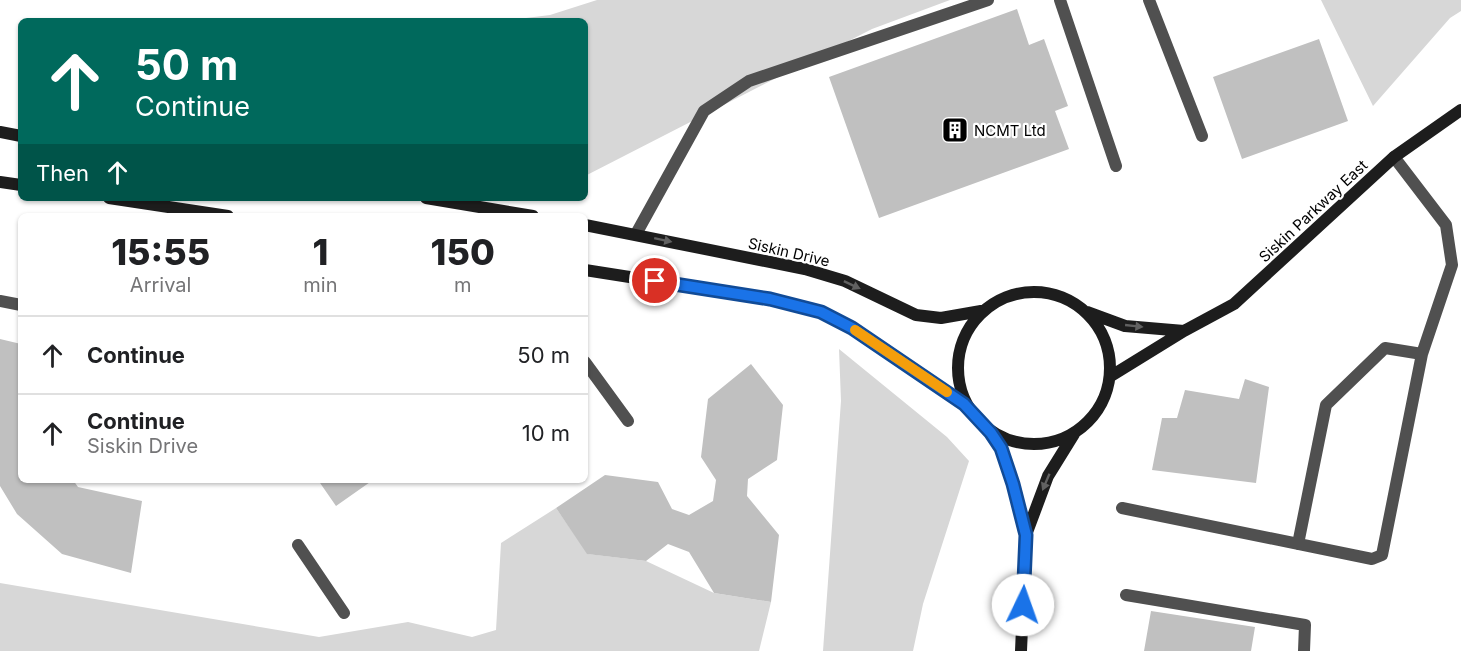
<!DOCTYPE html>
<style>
body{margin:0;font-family:Inter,sans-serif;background:#f6f6f6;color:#202124;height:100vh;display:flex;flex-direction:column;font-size:22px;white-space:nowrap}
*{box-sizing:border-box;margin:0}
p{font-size:20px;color:#757577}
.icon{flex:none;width:33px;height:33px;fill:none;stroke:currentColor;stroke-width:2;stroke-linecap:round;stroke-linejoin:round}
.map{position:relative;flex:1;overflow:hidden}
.panel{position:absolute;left:18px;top:213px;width:570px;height:270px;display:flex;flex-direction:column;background:#fff;border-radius:9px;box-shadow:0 2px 4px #0004}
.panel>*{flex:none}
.guide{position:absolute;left:18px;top:18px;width:570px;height:183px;border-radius:9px;box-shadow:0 2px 4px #0004;background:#00695c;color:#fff;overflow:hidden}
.pin{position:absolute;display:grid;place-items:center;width:51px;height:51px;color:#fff;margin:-26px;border:3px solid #fff;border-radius:50%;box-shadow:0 2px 6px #0007}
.me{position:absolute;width:66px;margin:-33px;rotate:3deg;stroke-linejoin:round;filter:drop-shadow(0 0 4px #0008)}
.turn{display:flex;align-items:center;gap:21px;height:126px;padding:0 18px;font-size:27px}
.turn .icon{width:78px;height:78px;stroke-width:2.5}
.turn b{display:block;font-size:42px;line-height:51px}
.then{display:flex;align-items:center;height:57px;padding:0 18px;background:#0003;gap:12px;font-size:22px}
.eta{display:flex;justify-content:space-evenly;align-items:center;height:102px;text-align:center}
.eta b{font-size:36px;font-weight:800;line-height:42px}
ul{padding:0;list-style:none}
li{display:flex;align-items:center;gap:18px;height:78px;padding:0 18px;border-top:2px solid #e0e0e0}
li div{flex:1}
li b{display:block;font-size:22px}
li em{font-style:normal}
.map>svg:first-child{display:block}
.green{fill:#d7d7d7}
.building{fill:#c0c0c0}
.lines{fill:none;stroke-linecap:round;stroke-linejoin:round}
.lane{stroke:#505050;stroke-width:12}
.secondary{stroke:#1d1d1d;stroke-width:12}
.oneway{fill:#616161}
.route-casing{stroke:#114b97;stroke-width:15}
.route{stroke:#1a73e8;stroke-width:10}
.slow{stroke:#f59e0b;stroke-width:10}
.labels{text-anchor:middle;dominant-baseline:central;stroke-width:4.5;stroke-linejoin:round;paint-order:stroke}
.poi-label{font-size:15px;fill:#000;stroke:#fff;text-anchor:start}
.street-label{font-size:15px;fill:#000;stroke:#fff}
</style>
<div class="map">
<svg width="1461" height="651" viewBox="0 0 1461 651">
<rect width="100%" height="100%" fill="#fff"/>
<!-- green -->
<path class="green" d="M597,0h353l-78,29 -287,147v-155h-82l47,-6z
M1321,0h140v11l-11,7 -77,88z
M839,349l108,88 22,24 -46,143 -10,47h-90l18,-250z
M556,508l32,46 58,7 68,32 57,9 -12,49h-759v-68l319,54 89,-15 64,15 24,-7 5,-87z"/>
<!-- building -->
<path class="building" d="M1017,9l12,36 15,-6 24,67 -13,5 14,38 -190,69 -50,-141z
M1319,39l29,82 -106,38 -29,-82z
M0,339l21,5v136h52l5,7 64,14 -11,72 -69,-19 -45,-40 -17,-28z
M751,364l32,41 -6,55 -29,19 -1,17 32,39 -8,67 -57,-9 -25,-41 -21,-8 -22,17 -59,-7 -31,-46 49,-33 53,7 14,27 17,6 24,-14 3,-21 -15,-23 7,-58z
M1245,379l24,8 -13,96 -104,-13 10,-52h15l8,-28 54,9z
M318,480h55l-37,26z
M1151,611l104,16 -4,24h-107z"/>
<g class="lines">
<!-- lane -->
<path class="lane" d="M1060,0l56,166
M1149,0l53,136
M636,234l68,-123 45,-30 239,-81
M0,301l21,4
M585,362l43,59
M1122,508l250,51 10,-4 40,-201 30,-89 -6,-40 -52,-68
M1298,544l28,-139 59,-57 37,6
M298,545l46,68
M1126,595l179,30 -1,26"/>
<!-- secondary -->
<path class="secondary" d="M0,132l21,4
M0,182l21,3
M109,198l119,18
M426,198l107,18
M585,225l220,44 40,12 71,34 25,3 40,-7
M585,270l185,29 51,13 31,16 112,76
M958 368a76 76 0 1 1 152 0a76 76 0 1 1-152 0Z
M1087,312l38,14 59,5
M1111,376l73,-45 50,-27 160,-147 67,-47
M991,433l10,15 12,36 13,51 -5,116
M1026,535l22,-59 26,-42"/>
</g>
<!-- one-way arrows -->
<defs><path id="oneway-solid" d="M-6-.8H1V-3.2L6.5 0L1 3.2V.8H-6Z" transform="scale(1.5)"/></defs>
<g class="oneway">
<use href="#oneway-solid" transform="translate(663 240) rotate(12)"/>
<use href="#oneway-solid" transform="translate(852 285) rotate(25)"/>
<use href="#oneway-solid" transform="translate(1134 326) rotate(6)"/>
<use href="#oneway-solid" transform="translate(1046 482) rotate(113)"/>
</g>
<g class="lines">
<defs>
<path id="route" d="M655,281l115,18 51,13 31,16 112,76 27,29 10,15 12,36 13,51 -3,70"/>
</defs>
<!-- route casing -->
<use href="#route" class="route-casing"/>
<!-- route -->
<use href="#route" class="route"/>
<!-- slow -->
<path class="slow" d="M855,330l92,62"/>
</g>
<!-- icons -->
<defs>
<symbol id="building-square" viewBox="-11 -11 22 22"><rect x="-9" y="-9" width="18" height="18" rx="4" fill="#000" stroke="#fff"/><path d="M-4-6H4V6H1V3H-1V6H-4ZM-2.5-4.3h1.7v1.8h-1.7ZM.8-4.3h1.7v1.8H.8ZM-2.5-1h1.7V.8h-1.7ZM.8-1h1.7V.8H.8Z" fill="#fff"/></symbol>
</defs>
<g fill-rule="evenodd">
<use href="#building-square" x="940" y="115" width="30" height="30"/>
</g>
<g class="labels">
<!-- poi labels -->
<g class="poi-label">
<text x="974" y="130">NCMT Ltd</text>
</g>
<!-- street labels -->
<g class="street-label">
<text transform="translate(1313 211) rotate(-43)">Siskin Parkway East</text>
<text transform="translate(789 252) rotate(13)">Siskin Drive</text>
</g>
</g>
</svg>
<div class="pin" style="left:655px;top:281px;background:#d93025"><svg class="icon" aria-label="arrive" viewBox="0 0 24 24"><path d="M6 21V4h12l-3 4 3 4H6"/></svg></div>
<svg class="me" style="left:1023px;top:605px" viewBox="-20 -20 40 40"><circle r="19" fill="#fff"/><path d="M0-13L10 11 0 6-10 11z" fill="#1a73e8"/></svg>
<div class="guide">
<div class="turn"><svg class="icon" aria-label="ahead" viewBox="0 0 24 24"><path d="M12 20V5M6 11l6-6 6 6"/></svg><div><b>50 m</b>Continue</div></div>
<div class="then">Then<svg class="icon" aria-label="ahead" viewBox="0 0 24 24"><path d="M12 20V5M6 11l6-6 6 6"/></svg></div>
</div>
<section class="panel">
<div class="eta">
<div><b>15:55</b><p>Arrival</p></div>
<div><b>1</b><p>min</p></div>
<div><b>150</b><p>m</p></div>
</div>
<ul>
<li><svg class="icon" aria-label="ahead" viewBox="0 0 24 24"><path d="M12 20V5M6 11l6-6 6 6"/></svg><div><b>Continue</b></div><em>50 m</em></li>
<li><svg class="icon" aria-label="ahead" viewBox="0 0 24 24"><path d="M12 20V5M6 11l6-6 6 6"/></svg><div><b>Continue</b><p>Siskin Drive</p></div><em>10 m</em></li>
</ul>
</section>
</div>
